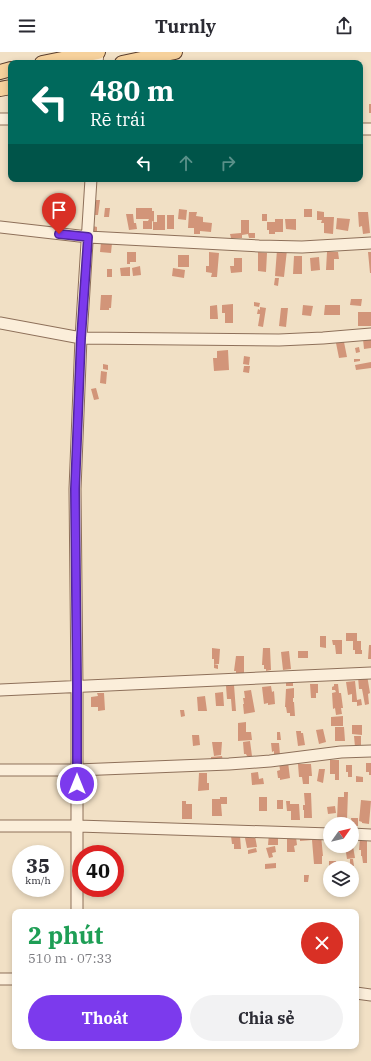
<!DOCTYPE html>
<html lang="vi">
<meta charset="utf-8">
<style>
body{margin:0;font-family:"IBM Plex Serif",serif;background:#f2f2f3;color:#2b2b33;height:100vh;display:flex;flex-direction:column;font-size:15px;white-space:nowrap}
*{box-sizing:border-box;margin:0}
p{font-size:13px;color:#7c7c81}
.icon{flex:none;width:22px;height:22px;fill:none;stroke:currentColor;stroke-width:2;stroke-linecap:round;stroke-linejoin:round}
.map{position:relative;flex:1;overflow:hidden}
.panel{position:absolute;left:12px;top:857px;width:347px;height:140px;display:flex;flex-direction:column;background:#fff;border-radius:8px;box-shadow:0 2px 6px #0003}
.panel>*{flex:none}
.hud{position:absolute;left:8px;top:8px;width:355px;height:122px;border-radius:8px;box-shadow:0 2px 6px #0003;background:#00695c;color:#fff;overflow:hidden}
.needle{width:26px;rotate:56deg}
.buttons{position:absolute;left:323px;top:765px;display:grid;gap:8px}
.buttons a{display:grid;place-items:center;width:36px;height:36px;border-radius:50%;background:#fff;box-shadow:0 2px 6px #0003;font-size:20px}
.speed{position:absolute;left:12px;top:793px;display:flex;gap:8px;font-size:20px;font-weight:700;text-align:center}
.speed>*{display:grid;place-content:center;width:52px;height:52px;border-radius:50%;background:#fff;box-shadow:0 2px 6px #0003;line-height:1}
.speed small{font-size:10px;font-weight:400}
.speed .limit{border:6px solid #d22;background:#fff;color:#111}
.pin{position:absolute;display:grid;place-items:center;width:34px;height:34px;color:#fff;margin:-41px -17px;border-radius:50% 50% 50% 0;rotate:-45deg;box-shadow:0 0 4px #0007}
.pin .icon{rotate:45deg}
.me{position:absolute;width:44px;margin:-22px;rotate:0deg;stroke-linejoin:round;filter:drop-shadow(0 0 3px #0008)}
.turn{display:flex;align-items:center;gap:14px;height:84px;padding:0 16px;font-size:18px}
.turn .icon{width:52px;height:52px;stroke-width:2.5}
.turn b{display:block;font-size:28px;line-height:34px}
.lanes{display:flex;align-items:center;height:38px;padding:0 16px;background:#0003;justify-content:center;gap:20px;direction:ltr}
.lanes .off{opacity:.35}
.round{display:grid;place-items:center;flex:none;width:42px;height:42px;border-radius:21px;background:#f2f2f3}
.head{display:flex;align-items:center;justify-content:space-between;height:68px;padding:0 16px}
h1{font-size:24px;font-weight:800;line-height:30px;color:#1e9e55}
.button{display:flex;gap:8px;margin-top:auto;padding:8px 16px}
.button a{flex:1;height:46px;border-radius:24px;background:#7c3aed;color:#fff;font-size:16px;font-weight:800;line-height:46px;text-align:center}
.button a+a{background:#f2f2f3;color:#2b2b33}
header{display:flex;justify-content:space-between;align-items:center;height:52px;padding:0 16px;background:#fff;font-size:18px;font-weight:800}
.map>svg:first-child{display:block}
.building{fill:#d29579}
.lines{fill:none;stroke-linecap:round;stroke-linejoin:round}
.minor-casing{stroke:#8e705a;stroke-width:13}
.major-casing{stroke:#5c3f2e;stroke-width:16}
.minor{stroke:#fbeeda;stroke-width:11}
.major{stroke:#f6d19c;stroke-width:14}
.route-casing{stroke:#51269a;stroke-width:10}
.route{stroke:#7c3aed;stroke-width:7}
</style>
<header><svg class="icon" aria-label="menu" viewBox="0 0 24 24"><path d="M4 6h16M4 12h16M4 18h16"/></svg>Turnly<svg class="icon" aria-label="share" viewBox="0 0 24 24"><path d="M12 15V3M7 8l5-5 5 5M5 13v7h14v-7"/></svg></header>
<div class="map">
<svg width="371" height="1009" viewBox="0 0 371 1009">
<rect width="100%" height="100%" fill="#f1e0c5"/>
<!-- building -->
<path class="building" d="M369,52h2v9h-2z
M93,148h7l-2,15h-7z
M105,156h5l-1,9h-5z
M136,156h16v3h2v11l-2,-1v8h-9v-8h5l1,-2h-13z
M179,157l8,1 -1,10 -8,-1z
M304,157h8v8h-8z
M317,159l7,1v5h10l-1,17 -9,-1v-10h-3l1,-3h-5z
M189,160h8l-1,4 7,1v5l9,1 -1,9 -11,-1v3h-6v-6h-6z
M358,160h10l2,21 -7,1 -1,-8 -3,1z
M126,162h7l1,9h2l1,6 -8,1z
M262,162h5v7h-5z
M157,163h8v15h-12v-8h4z
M167,163h7v14h-7z
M337,166l13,1 -2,12 -12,-2z
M275,167h8v13h-8v2h-6v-4h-2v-8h8z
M285,167h11v11l-10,-1z
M241,168h8v13h6v5h-6l-1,-4 -6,1v3h-11l-1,-4 11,-1z
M93,174l4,1v7h-5z
M101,190l11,1 -1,10 -11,-1z
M277,198h10l-3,27 -9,-1z
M127,200h9v10h-6v2h-3z
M209,200l10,1 -2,24h-6l1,-4 -6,-1v-6h3z
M258,200l9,1 -1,19 -8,-1z
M327,200h11l1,7h-5v11h-8z
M368,200h3v21h-1z
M178,203h11v12h-11z
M294,204h8v18h-9z
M319,205l1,13 -9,1 -1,-13z
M234,206h8v14l-11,1 -1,-7h4z
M140,214l1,9 -8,1 -1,-8z
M130,215v9h-9l-1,-8z
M173,216l12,2 -1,8 -12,-2z
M107,217h5v8h-5z
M275,226h4l-1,8 -4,-1z
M101,243h11l-1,13h-2v2h-9z
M351,247h11l-1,7 -11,-1z
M254,250l6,1 -1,4 -5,-1z
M233,252v19h-8v-10h-3v-8z
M217,253l1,14h-8v-13z
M303,253l10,1 -2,10 -9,-1z
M325,253h15v10h-16z
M260,255l6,1 -3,19 -5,-1 2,-12h-3l1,-5 2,1z
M281,256h7l-2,19 -7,-1z
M358,260h13v14h-13z
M371,286v10l-7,1 -1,-10z
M344,290l3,15 -8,1 -3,-15z
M359,295l1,5 -4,1 -1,-5z
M228,298l1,20 -15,1 -1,-13h4v-7z
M244,304l6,1 -1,8 -6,-1z
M354,307h6v2l-6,1z
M371,310v6l-15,2 -1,-5z
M103,312l5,1v5l-5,-1z
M244,314h6l-1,7 -6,-1z
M101,319l6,1 -1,12 -6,-1z
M96,336l3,11 -5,1 -3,-11z
M346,581h11v8h4v9h1v4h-7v-4h-2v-9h-7z
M320,584h6v12l-6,-1z
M332,588h10v14h-6l-1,-9h-2z
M369,593h2v14h-3z
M212,596l8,1 -1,15h-5v-5h-2z
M263,596h7l1,22 -5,1v-2h-2v-4h-2z
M289,599l2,18 -8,1 -2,-18z
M298,599h10v7h-10z
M236,604h8v19l-8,-1v-3h-2z
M214,612l4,1v4l-4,-1z
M367,623l3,18 -2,1 1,10 -4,1 -3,-16h-3l-1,-12z
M286,627h7v7h-7z
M355,629l2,19 4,-1 1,6 -5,1v-4h-5v-8l-4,1 -2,-13z
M310,632h8v9h-2v5h-5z
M334,632h4l1,9h2l2,15h-2l1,6 -6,1 -1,-7 -2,1 -1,-16 4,-1 -1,-2h-3v-3l2,-1z
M234,633l2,26h-4l-1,-12h-4l-1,-13z
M271,634l1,6 2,-1 1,13 -7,1v-2l-4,1 -2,-17z
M294,636v10h-1v4h1l1,14h-5v-3h-3l-1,-6h-1l1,-18z
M251,638l4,22 -11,2 -1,-10h1l-1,-6h2l-1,-7z
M223,640l1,14h-8l-1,-13z
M97,641h7l1,17 -7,1v-4h-7v-10l7,-1z
M205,644l2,15h-9l-1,-14z
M180,658h4l1,6 -4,1z
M343,664v10h-12v-9z
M246,670v10h5l1,8 -14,1v-18z
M352,673h10v10l-10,-1z
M335,675h9l1,14h-10z
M323,677l3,13 -7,2 -3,-14z
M296,679h5v2h2l2,12 -7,1z
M277,680h3l1,8h-4z
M192,683h7l1,10 -7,1z
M354,684h7v11h-6z
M250,689l2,15h-5l-1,-2h-2l-1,-12z
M212,690h10l-1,13 -7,1z
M271,691h8l1,12h-6v-4l-2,1z
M222,704l1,6 -12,1v-6z
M330,708h9v20h-4v-6h-5z
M288,710l2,16 -10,2v-2h-2l-1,-7 3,-1 -1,-7z
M366,711h5v12h-2v-3h-3z
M298,712h13l1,12h-3v8h-6l-1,-7h-3z
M346,713h6v12h-4v-5h-2z
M319,717h6l-2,14 -6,-2z
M258,720l1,7 4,-1 1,6 -12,1 -1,-12z
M199,721h8v10h2v7l-11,1z
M356,724l7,1v5h-7z
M344,740h4l-1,28 -10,-1 1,-22h6z
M304,741h7l1,25h-8v-8h-1v-5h2z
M220,745h7v7h-6l1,12h-10v-17h8z
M259,745h8v14h-8z
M277,748h6v9h-6z
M361,748l10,1 -2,23 -7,-1v-1l-3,-1z
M182,749h4v3h6v15h-10z
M286,749h4v3h9l1,16h-9v-9h-4z
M335,754l1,7 -8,1 -1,-7z
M351,766h7v8h-6z
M269,781l9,1v11h-10z
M321,783l2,21h-1v8h-8l-2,-24 -12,1v-5z
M231,784h9l1,13h-7v-5h-2z
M255,784l2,11 -10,1 -2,-10z
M287,785h9l1,8 -3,1 1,6h-8z
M360,785h7v26h-4l-1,-7h-1v-6h-2z
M326,786h4v7h-4z
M275,794l1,6 -4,1 1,4 -4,1 -3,-10z
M345,794h8l2,12 -8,1z
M256,796l1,4 -9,2v-4z
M350,807h3l1,7h-4z
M329,809h7v3h3v4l-10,-1z
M276,811v5l-11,1v-5z
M304,823h5l-1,7h-4z"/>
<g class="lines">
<defs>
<path id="minor" d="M97,11l1,-11
M0,67h11
M360,77h11
M0,175l88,10 171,9 43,1 69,-4
M0,271l81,15 198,2 44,-2 48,-4
M0,638l371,-17
M0,718h77l152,-6 41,-3 71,-9 30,-1
M0,774h78l252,8
M352,782l19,1
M77,860v-226l-2,-197 6,-151 10,-159
M0,927h15
M356,941l15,2"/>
<path id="major" d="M42,11l56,-11
M122,11l53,-11
M0,20l11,-3
M0,37l11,-2"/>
</defs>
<!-- minor casing -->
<use href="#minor" class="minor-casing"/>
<!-- major casing -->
<use href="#major" class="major-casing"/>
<!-- minor -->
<use href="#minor" class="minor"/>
<!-- major -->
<use href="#major" class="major"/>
</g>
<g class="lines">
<defs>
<path id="route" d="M59,182l29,3 -7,101 -6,151 2,197v98"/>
</defs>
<!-- route casing -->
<use href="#route" class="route-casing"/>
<!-- route -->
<use href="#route" class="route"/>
</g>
</svg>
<div class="buttons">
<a><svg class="needle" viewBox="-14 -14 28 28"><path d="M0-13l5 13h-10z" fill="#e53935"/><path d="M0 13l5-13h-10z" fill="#7c7c81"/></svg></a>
<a><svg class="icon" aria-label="layers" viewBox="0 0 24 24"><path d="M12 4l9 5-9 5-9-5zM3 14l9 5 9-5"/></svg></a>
</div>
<div class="speed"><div>35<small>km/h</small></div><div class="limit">40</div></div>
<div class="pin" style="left:59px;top:182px;background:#d93025"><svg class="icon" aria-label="arrive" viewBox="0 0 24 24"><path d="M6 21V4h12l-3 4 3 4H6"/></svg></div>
<svg class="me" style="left:77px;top:732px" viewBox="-20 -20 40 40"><circle r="17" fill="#7c3aed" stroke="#fff" stroke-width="3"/><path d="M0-11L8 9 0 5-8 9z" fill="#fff"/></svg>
<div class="hud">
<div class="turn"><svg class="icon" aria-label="left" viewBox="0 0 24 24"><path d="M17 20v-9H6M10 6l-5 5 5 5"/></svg><div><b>480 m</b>Rẽ trái</div></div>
<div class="lanes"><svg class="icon" aria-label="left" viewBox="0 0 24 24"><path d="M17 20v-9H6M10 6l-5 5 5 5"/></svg><svg class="icon off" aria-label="ahead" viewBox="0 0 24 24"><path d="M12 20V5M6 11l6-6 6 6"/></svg><svg class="icon off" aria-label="right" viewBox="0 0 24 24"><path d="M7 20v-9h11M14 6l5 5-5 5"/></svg></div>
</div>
<section class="panel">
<div class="head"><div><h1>2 phút</h1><p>510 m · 07:33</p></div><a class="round" style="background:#d93025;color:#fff"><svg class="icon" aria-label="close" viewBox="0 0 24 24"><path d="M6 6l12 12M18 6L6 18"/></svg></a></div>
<div class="button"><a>Thoát</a><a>Chia sẻ</a></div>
</section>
</div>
